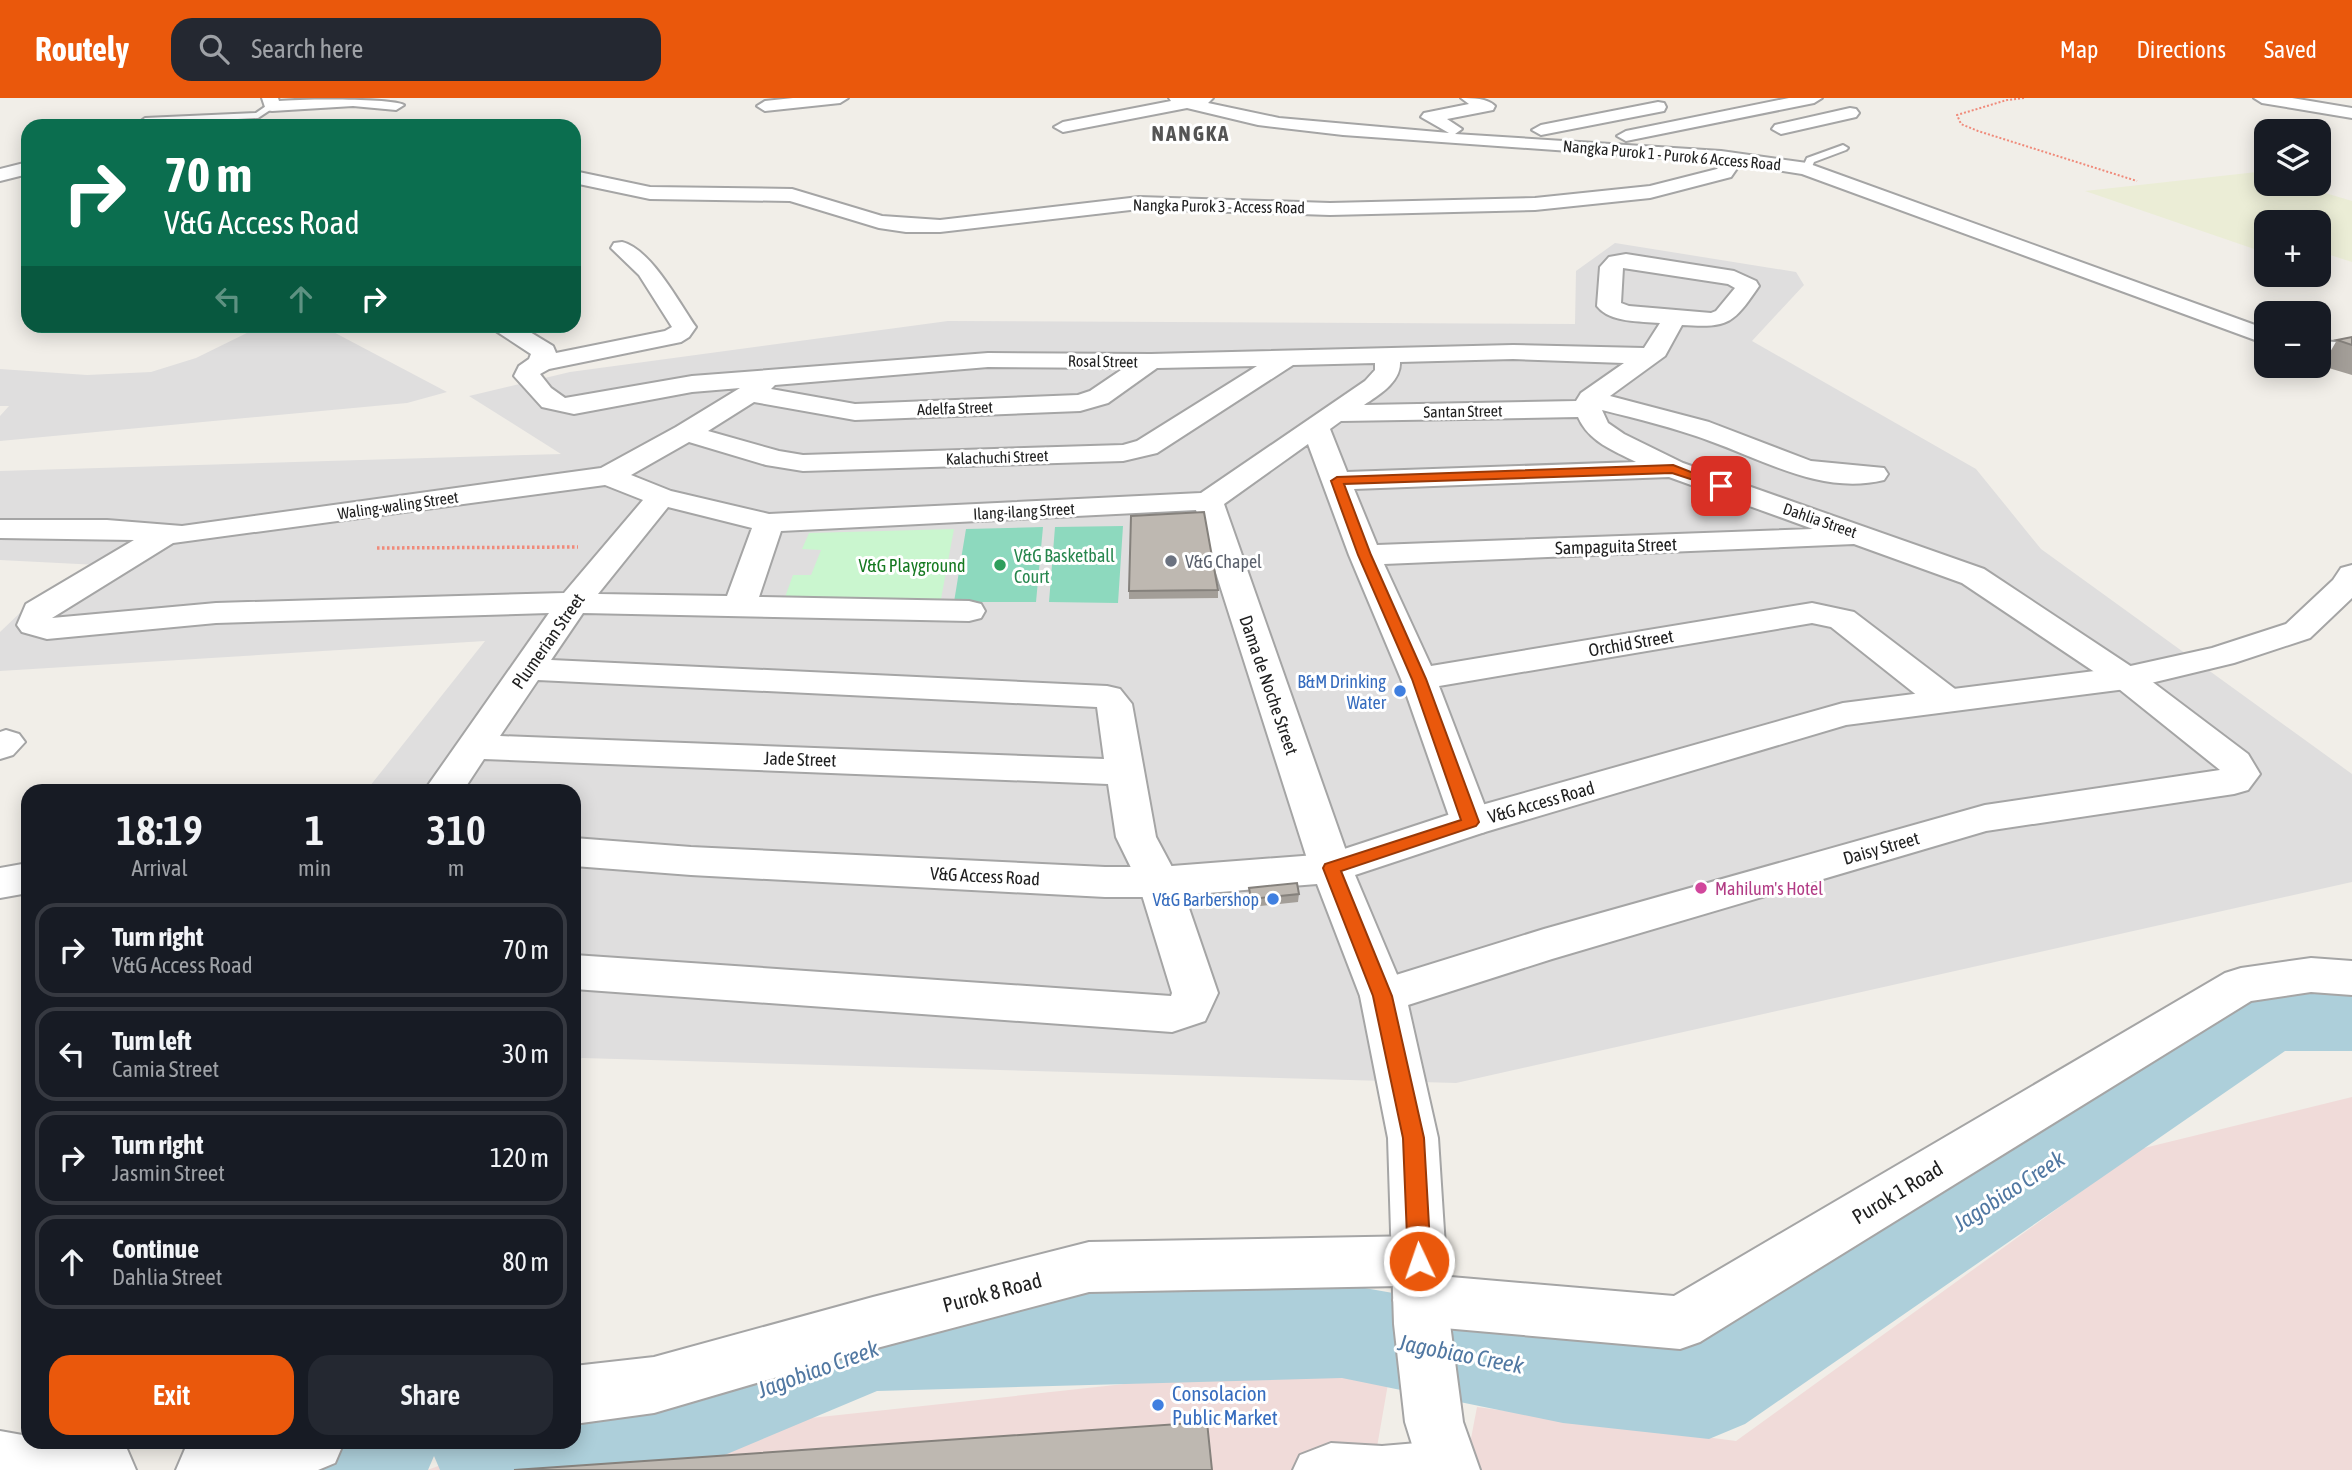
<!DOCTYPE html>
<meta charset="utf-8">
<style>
body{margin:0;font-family:"Asap Condensed",sans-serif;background:#242831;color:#f1f3f6;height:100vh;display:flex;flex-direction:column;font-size:26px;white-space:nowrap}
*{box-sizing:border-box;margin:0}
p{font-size:23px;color:#9ea1a6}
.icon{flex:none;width:38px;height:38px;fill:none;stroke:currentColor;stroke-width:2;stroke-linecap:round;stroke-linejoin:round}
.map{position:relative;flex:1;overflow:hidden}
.drawer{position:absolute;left:21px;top:686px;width:560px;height:665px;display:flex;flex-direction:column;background:#171b24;border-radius:21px;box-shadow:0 4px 18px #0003}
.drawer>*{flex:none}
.banner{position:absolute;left:21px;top:21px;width:560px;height:214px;border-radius:21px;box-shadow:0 4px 18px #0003;background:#0b6e4f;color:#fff;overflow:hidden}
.tools{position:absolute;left:2254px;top:21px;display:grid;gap:14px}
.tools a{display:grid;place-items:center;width:77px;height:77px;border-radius:14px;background:#171b24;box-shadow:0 4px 18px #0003;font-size:35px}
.pin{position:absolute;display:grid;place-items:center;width:60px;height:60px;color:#fff;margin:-30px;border-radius:14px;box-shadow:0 4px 10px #0006}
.me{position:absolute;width:77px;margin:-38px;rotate:357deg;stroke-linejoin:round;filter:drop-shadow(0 0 5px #0008)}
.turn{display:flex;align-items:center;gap:24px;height:147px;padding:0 28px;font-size:32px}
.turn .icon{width:91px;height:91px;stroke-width:2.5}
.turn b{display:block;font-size:49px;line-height:60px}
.lanes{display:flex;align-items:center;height:66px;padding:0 28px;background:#0003;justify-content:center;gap:35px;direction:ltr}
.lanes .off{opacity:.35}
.eta{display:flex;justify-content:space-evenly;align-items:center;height:119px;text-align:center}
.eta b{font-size:42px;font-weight:600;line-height:49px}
.button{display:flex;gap:14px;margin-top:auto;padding:14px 28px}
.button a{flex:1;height:80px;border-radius:21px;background:#ea580c;color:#fff;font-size:28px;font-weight:600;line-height:80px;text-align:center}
.button a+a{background:#242831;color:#f1f3f6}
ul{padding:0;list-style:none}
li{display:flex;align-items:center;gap:21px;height:94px;margin:0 14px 10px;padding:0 14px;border:4px solid #363941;border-radius:21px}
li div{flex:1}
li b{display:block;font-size:26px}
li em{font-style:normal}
header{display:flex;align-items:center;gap:42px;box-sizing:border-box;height:98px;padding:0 35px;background:#ea580c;color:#fff}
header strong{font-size:33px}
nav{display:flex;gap:38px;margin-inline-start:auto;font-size:24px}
.search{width:490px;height:63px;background:#242831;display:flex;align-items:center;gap:18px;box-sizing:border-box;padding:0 24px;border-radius:21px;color:#9ea1a6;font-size:26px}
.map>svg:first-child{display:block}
.residential{fill:#dfdede}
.commercial{fill:#f0dbd9}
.farmland{fill:#ebedd6}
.park{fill:#caf6cf}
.pitch{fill:#8dd9be}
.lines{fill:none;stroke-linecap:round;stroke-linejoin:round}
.river{fill:#adcfda;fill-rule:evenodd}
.service-casing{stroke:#a5a5a5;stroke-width:4}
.minor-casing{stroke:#a5a5a5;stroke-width:4}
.tertiary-casing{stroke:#a5a5a5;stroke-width:4}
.path-far1{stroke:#f08a7a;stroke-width:2;stroke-dasharray:2 2;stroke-linecap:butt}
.path{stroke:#f08a7a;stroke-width:3.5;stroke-dasharray:2.5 2.5;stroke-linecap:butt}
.service{fill:#fff;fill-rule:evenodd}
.minor{fill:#fff;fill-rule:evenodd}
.tertiary{fill:#fff;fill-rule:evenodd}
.wall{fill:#a39e98}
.building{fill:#beb8b1;stroke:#85817c;stroke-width:2}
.route{fill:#ea580c;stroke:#983908;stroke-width:2}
.worship-dot{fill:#6b7280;stroke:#fff;stroke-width:2.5}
.leisure-dot{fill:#2e9e5b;stroke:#fff;stroke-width:2.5}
.shop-dot{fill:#3f7fe0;stroke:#fff;stroke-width:2.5}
.hotel-dot{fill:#d1479c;stroke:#fff;stroke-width:2.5}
.labels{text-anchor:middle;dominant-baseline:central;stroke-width:6;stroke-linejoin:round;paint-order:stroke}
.far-street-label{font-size:16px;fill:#212121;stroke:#fff}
.street-label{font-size:18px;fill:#212121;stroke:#fff}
.leisure-label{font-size:18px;fill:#27864d;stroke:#fff;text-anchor:start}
.worship-label{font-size:18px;fill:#5b616d;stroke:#fff;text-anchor:start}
.park-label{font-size:18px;fill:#157920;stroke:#fff}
.shop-label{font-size:18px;fill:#366cbe;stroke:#fff;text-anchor:end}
.hotel-label{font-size:18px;fill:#b23c85;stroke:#fff;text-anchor:start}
.far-district-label{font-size:21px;font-weight:bold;letter-spacing:2px;fill:#545454;stroke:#fff}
.near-street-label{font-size:21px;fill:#212121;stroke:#fff}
.near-shop-label{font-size:21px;fill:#366cbe;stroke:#fff;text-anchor:start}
.near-water-label{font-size:23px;font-style:italic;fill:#5178a2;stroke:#fff}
</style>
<header>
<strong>Routely</strong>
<div class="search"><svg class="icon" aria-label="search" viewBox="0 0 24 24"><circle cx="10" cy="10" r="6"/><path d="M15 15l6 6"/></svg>Search here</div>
<nav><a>Map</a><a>Directions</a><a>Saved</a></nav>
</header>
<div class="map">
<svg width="2352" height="1372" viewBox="0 0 2352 1372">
<rect width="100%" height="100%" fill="#f1eee8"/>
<!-- residential -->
<path class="residential" d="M1615,145l181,29 8,13 -52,56 224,128 65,80 311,225v108l-896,201 -874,-25 -8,5v-272h-208l119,-150 -485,30v-39l22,-21 76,-46 -98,-5v-89l561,-17 -92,-58 101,-24 378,-51 627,3 1,-53z
M261,228h61l125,66 -40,11 -407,38v-25l9,-10h-9v-37l87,6 64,-3 45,-14z"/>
<!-- commercial -->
<path class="commercial" d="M2352,999v373h-887l12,-63 259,34 404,-292z
M1393,1257l-20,115h-946l43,-15z"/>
<!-- farmland -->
<path class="farmland" d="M2257,74l9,3v9h29l57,17v61l-25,-8h-8v-32h-53v31l-181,-62z"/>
<!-- park -->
<path class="park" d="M954,431l-13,70 -156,-2 8,-22h18l10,-25 -19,-1 7,-16z"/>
<!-- pitch -->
<path class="pitch" d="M1123,428l-5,77 -69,-1 6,-75z
M1043,429l-7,75h-82l12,-73z"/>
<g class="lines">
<!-- river -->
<path class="river" d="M2270,889h82v64h-67l-540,373 -36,15 -146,-16 -221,-45 -465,13 -188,79h-249l-6,-14 -6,14h-162l12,-28h296v-48l38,2 263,-101 467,-11 221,39 135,13 543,-340z"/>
<defs>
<path id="service" d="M269,6l7,2 -18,12 -113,6 -4,-3 4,-3 111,-5z
M1843,47l5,3 -2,2 -32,12 -4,9 -8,-2 5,-11z
M1429,1344l11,4 4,11 -4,11 -6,2h-141l7,-15 31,-12 51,3z"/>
<path id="minor" d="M262,0h16l1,3c22,-2 113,-3 125,4l-8,5 -43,-4 -81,5 -6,-1z
M793,0h55l-8,5 -75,8 -8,-5 8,-5z
M1169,0h44l-5,5 71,15 170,15 -28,-16 3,-4 45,-9 -8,-6c12,0 26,0 34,8l-2,4 -46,9 15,10 -7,5 266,17 86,12 459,166v15l-464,-170 -62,-10 -9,13 -81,21 -115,12 -205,5 -191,-6 -199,23h-34l-27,-4 -89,-27 -140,-2 -76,-16v-12l76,16 142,2 90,27 58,4 199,-23 191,6 205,-5 115,-12 67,-17 6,-7 -380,-27 -85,-10 -71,-17 -124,24 -9,-5 9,-5 108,-21z
M1789,0h33l-8,5 -188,38 -9,-5 9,-5z
M1658,4l6,1 2,4 -2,4 -123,24 -9,-5 9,-5z
M1850,10l6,1 3,4 -3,4 -75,17 -9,-5 3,-4z
M28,64v12l-28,7v-12z
M622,144c29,7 57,61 74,85l-7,10 -8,5 -132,27 -9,5 11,14 14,10 127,-22 296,-23 163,1 362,-9 131,3 16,-25c-20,-2 -50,0 -63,-17l3,-39 9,-10 17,-3 108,17 22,10 3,5c-26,38 -30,42 -77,39l-17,31 -55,40 99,26 102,39 73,7 4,6 -4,6c-62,15 -118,-19 -174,-39 -35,-13 -72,-22 -108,-31l6,13 16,11 59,29 301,106 154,102 110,83 12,20 -12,16 -14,4 -248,37 -434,128 -169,54 -16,-5 -7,-12 7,-12 177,-55 441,-124 235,-35 -106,-85 -152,-102 -108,-39 -470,20 47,102 381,-63 42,9 105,80 5,8 -5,8 -13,3 -13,-3 -102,-81 -19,-4 -373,63 52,136 -6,10 -14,3 -14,-3 -6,-10 -50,-143 -52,-124 -41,-111 -84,60 128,364 -6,10 -15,4 -15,-4 -6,-10 -114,-358 -415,21 -22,66 210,4 12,3 4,7 -4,7 -12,3 -386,-8 -32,47 556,26 13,3 12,15 24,133 24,45 38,111 -13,28 -33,11 -598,-43v-34l597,41 1,-3 -34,-111 -22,-45 -8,-53 -624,-25 -21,32h-39l125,-178 -333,10 -169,16 -25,-7 -5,-7 9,-21 108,-64 -134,-2v-18h107l75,6 419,-58 75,-41 64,-39 -48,4 -118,22 -32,-7 -28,-31 5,-10 10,-7 2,-5 -35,-23 -4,-5h28l33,20 3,7 109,-22 7,-4 -33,-52 -28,-27 3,-5zM1623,170l105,16 7,4 -19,23 -5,2 -82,-7 -8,-3zM1513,261l111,4 -43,30 -5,8 -212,4c15,-10 37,-23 36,-43zM1375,265v7l-10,11 -164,112 -432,21 -98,-23 -40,-16 58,-33 77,23 37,6 320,-10 34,-8 136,-88zM1257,268l-120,75 -14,4 -320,10 -24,-4 -71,-20 46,-29 101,18 225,-9 28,-8 49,-35zM988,269l136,1 -34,23 -12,4 -223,9 -84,-15 4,-4zM1578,319c11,25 35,33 58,45l-289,10 -17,-43 11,-8zM1669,379l144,52 -436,16 -23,-56zM605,387l38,15 -79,93 -348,10 -164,15 121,-75zM668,409l84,21 -25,68 -129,-2zM538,582l559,27 7,52 -604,-23z
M2319,243l33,2v14l-33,-2z
M6,632l13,4 6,8 -12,13 -13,4v-27z
M2311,860l41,3v34l-41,-3 -60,9 -551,341 -20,7 -259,-23 -19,-8 -9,-18 7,-14 -311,6 -216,57 -219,64 -80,11v-58l80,-9 219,-60 216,-55 330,-6 19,8 8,17 -7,15 235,20 551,-323 16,-5z
M0,1333l28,5v6h83l16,7 9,21h-136z
M201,1344h143l-9,21 -17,7h-142l9,-21z"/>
<path id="tertiary" d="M2254,0h38l60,10v10l-90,-15z
M2352,467v33l-42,40 -76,25 -108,26 -280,36 -361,107 -130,43 51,121 32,142 12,186 13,98 17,48h-60l-15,-48 -11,-98 -6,-186 -28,-142 -43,-112 -158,13h-54l-414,-22 -117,-9v-28l117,9 414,20h54l170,-13 128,-42 386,-109 283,-36 86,-19 74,-24 47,-44 8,-12z
M28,765v30l-28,5v-30z"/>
</defs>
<!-- service casing -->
<use href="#service" class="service-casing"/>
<!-- minor casing -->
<use href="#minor" class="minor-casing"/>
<!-- tertiary casing -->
<use href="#tertiary" class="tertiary-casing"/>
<!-- path-far1 -->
<path class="path-far1" d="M2024,0l-17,2 -50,15 4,9 17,7 159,50"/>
<!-- path -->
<path class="path" d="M377,450l201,-1"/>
<!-- service -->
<use href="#service" class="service"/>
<!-- minor -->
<use href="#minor" class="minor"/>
<!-- tertiary -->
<use href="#tertiary" class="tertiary"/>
</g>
<!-- wall -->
<path class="wall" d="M2352,239v38l-30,-9 15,-26z
M1218,492v8l-89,1v-8z
M1249,790l50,6 -1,8 -47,5 -2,-10z"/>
<!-- building -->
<path class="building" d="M2352,239v8l-15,-5z
M1204,414l14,78 -89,1 2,-75z
M1297,785l2,11 -48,5 -2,-11z
M1207,1324l5,48h-698z"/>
<!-- route -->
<path class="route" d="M1673,367l54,21 -6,3 -49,-16 -328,11 27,71 55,124 53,143 -3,4 -135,45 51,125 32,142 7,123 -4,8 -8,3 -7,-3 -4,-8 -5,-123 -30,-142 -50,-128 2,-4 136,-44 -49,-141 -54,-124 -27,-74 6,-4z"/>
<!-- markers -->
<circle class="worship-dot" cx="1171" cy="463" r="7"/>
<circle class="leisure-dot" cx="1000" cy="467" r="7"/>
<g class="shop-dot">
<circle cx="1400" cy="593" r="7"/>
<circle cx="1273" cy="801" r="7"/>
<circle cx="1158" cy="1307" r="7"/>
</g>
<circle class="hotel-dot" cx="1701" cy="790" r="7"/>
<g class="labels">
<!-- far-street labels -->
<g class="far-street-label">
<text transform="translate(1672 57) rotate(5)">Nangka Purok 1 - Purok 6 Access Road</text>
<text transform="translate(1219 108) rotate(1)">Nangka Purok 3 - Access Road</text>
<text transform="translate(1103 263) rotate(1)">Rosal Street</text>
<text transform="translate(955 310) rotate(-2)">Adelfa Street</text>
<text transform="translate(1463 313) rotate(-1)">Santan Street</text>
<text transform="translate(997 359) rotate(-2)">Kalachuchi Street</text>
<text transform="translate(398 407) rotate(-8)">Waling-waling Street</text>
<text transform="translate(1024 413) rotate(-3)">Ilang-ilang Street</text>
<text transform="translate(1820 422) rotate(19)">Dahlia Street</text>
</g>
<!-- street labels -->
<g class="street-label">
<text transform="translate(1616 448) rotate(-2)">Sampaguita Street</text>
<text transform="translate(548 543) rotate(-55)">Plumerian Street</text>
<text transform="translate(1631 545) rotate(-10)">Orchid Street</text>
<text transform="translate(1269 587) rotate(71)">Dama de Noche Street</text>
<text transform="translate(800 661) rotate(2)">Jade Street</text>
<text transform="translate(1541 704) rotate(-16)">V&amp;G Access Road</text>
<text transform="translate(1881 750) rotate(-16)">Daisy Street</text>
<text transform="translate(985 778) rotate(3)">V&amp;G Access Road</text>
</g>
<!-- leisure labels -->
<g class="leisure-label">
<text x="1014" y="457">V&amp;G Basketball<tspan x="1014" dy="21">Court</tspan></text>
</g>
<!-- worship labels -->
<g class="worship-label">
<text x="1185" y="463">V&amp;G Chapel</text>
</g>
<!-- park labels -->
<g class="park-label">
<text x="912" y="467">V&amp;G Playground</text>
</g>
<!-- shop labels -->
<g class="shop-label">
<text x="1386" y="583">B&amp;M Drinking<tspan x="1386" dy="21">Water</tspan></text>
<text x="1259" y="801">V&amp;G Barbershop</text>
</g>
<!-- hotel labels -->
<g class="hotel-label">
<text x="1715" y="790">Mahilum's Hotel</text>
</g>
<!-- far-district labels -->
<g class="far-district-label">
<text x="1191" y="35">NANGKA</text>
</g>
<!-- near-street labels -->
<g class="near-street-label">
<text transform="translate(1897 1094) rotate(-31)">Purok 1 Road</text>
<text transform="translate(992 1194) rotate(-15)">Purok 8 Road</text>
</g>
<!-- near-shop labels -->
<g class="near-shop-label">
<text x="1172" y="1295">Consolacion<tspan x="1172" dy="24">Public Market</tspan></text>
</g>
<!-- near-water labels -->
<g class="near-water-label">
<text transform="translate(2009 1093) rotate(-33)">Jagobiao Creek</text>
<text transform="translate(1461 1256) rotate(11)">Jagobiao Creek</text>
<text transform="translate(818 1271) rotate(-20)">Jagobiao Creek</text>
</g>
</g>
</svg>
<div class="tools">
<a><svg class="icon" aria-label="layers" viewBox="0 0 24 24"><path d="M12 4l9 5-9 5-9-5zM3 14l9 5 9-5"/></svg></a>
<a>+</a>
<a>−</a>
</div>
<div class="pin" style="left:1721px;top:388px;background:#d93025"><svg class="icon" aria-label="arrive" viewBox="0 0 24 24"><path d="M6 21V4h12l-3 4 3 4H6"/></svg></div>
<svg class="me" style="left:1419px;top:1163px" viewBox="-20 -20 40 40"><circle r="17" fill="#ea580c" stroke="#fff" stroke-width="3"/><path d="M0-11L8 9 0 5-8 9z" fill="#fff"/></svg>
<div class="banner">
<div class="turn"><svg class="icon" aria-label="right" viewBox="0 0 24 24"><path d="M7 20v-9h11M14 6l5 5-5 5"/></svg><div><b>70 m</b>V&amp;G Access Road</div></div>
<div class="lanes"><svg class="icon off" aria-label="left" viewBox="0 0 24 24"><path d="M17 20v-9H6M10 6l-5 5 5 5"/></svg><svg class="icon off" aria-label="ahead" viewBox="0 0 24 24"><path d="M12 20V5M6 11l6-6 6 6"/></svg><svg class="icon" aria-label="right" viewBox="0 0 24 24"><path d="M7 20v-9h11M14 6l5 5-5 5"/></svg></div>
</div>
<section class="drawer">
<div class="eta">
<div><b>18:19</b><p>Arrival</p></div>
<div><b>1</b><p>min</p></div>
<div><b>310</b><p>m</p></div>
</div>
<ul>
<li><svg class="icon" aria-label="right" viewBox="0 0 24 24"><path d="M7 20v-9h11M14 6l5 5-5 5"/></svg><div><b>Turn right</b><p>V&amp;G Access Road</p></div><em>70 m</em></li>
<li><svg class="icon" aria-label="left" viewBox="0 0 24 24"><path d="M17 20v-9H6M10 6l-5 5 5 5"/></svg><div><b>Turn left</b><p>Camia Street</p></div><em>30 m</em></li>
<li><svg class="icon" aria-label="right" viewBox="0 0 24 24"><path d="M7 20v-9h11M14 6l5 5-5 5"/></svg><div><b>Turn right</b><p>Jasmin Street</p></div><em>120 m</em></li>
<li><svg class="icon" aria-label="ahead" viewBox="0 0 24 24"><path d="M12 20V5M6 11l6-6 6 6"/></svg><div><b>Continue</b><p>Dahlia Street</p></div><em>80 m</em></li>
</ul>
<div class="button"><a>Exit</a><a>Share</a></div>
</section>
</div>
